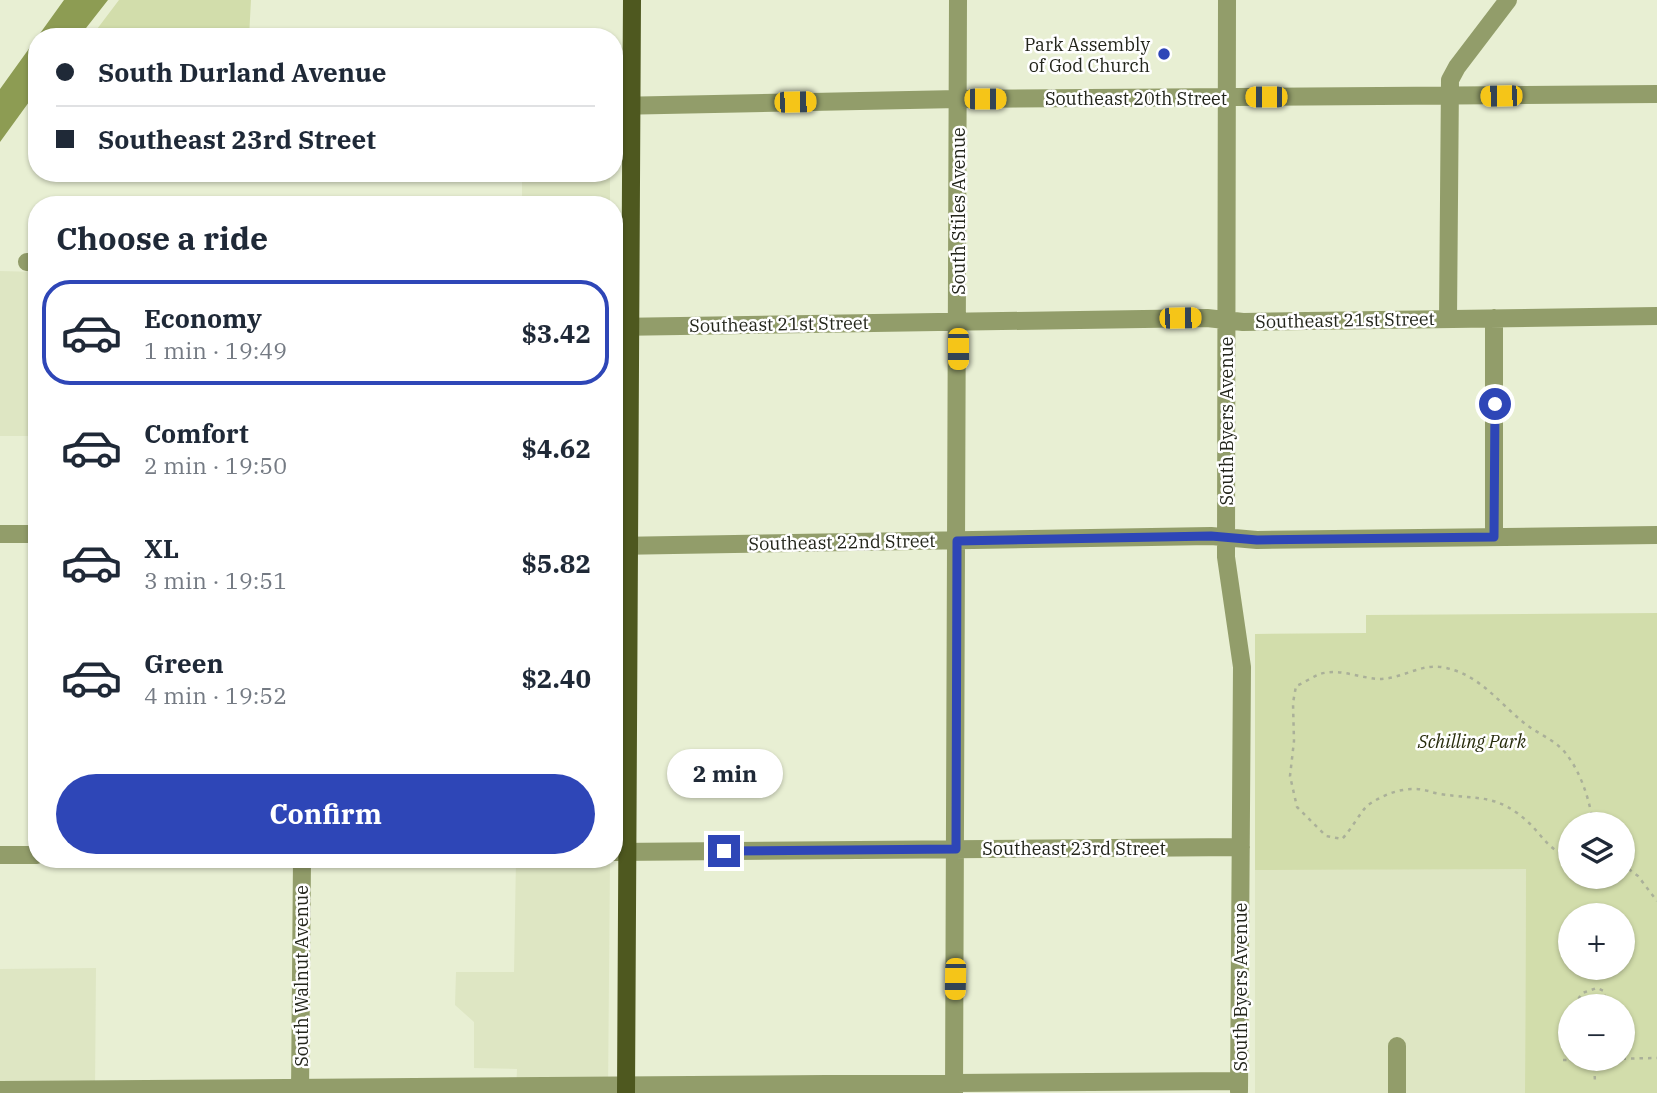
<!DOCTYPE html>
<meta charset="utf-8">
<style>
:root{--surface:#fff;--page:#f6f6f7;--text:#1f2937;--muted:#747a83;--line:#e0e1e3;--accent:#2e46b7}
body{margin:0;font-family:"IBM Plex Serif",serif;background:var(--page);color:var(--text);height:100vh;display:flex;flex-direction:column;font-size:26px;white-space:nowrap}
*{box-sizing:border-box;margin:0}
p{font-size:23px;color:var(--muted)}
.icon{flex:none;width:38px;height:38px;fill:none;stroke:currentColor;stroke-width:2;stroke-linecap:round;stroke-linejoin:round}
.map{position:relative;flex:1;overflow:hidden}
.sheet{position:absolute;left:28px;top:196px;width:595px;height:672px;display:flex;flex-direction:column;background:var(--surface);border-radius:28px;box-shadow:0 2px 5px #0004}
.sheet>*{flex:none}
.guide{position:absolute;left:28px;top:28px;width:595px;height:154px;border-radius:28px;box-shadow:0 2px 5px #0004;display:grid;align-content:center;height:154px;padding:0 28px;background:var(--surface)}
.tools{position:absolute;left:1558px;top:812px;display:grid;gap:14px}
.tools a{display:grid;place-items:center;width:77px;height:77px;border-radius:50%;background:var(--surface);box-shadow:0 2px 5px #0004;font-size:35px}
.end{position:absolute;width:32px;height:32px;margin:-16px;border:9px solid #2e46b7;background:#fff;box-shadow:0 0 0 4px #fff}
.from{border-radius:50%}
.bubble{position:absolute;height:49px;border-radius:24px;background:var(--surface);box-shadow:0 2px 5px #0004;font-size:23px;font-weight:800;line-height:49px;text-align:center}
.car{position:absolute;width:21px;height:42px;margin:-21px -10px;border-radius:9px;box-shadow:0 0 5px 2px #0007;background:linear-gradient(#f5c518 24%,#345 0 40%,#f5c518 0 76%,#345 0 86%,#f5c518 0)}
.guide b{display:flex;align-items:center;gap:24px;height:66px;font-size:26px}
.guide b+b{border-top:2px solid var(--line)}
.guide i{width:18px;height:18px;background:var(--text)}
ul{padding:0;list-style:none}
li{display:flex;align-items:center;gap:21px;height:105px;margin:0 14px 10px;padding:0 14px;border:4px solid transparent;border-radius:28px}
li div{flex:1}
li b{display:block;font-size:26px}
li em{font-style:normal;font-weight:800}
li.on{border-color:var(--accent)}
li>.icon{width:63px;height:63px;stroke-width:1.5}
h2{padding:0 28px;font-size:32px;line-height:84px}
.action{display:flex;gap:14px;margin-top:auto;padding:14px 28px}
.action a{flex:1;height:80px;border-radius:42px;background:var(--accent);color:#fff;font-size:28px;font-weight:800;line-height:80px;text-align:center}
.map>svg:first-child{display:block}
.built{fill:#dee6c3}
.green{fill:#d2ddab;fill-rule:evenodd}
.water{fill:#8d9c53}
.lines{fill:none;stroke-linecap:round;stroke-linejoin:round}
.path{stroke:#aab099;stroke-width:2.5;stroke-dasharray:3.5 5;stroke-linecap:butt}
.minor{stroke:#929d6a;stroke-width:18}
.major{stroke:#4e581f;stroke-width:18}
.route{stroke:#2e46b7;stroke-width:9}
.poi-dot{fill:#2e46b7;stroke:#fff;stroke-width:2.5}
.labels{text-anchor:middle;dominant-baseline:central;stroke-width:5;stroke-linejoin:round;paint-order:stroke}
.poi-label{font-size:18px;fill:#23251b;stroke:#fff;text-anchor:end}
.street-label{font-size:18px;fill:#23251b;stroke:#fff}
.park-label{font-size:18px;font-style:italic;fill:#282d0d;stroke:#fff}
</style>
<div class="map">
<svg width="1657" height="1093" viewBox="0 0 1657 1093">
<rect width="100%" height="100%" fill="#e8efd3"/>
<!-- built -->
<path class="built" d="M 522,173 L 610,173 L 610,205 L 522,205 Z
M 0,271 L 37,272 L 37,436 L 0,436 Z
M 516,859 L 610,859 L 608,1093 L 516,1093 L 517,1069 L 474,1068 L 474,1022 L 455,1005 L 456,972 L 514,972 Z
M 1526,868 L 1525,1093 L 1255,1093 L 1255,870 Z
M 96,968 L 95,1093 L 0,1093 L 0,969 Z"/>
<!-- green -->
<path class="green" d="M 119,0 L 251,0 L 249,37 L 91,37 Z
M 1657,613 L 1657,1093 L 1525,1093 L 1526,869 L 1255,870 L 1255,634 L 1366,633 L 1366,615 ZM 1622,824 L 1622,877 L 1570,877 L 1570,824 ZM 1570,915 L 1622,915 L 1622,968 L 1570,968 ZM 1570,1006 L 1622,1006 L 1622,1059 L 1570,1059 Z"/>
<!-- water -->
<path class="water" d="M 64,0 L 108,0 L 79,37 L 37,37 L 37,91 L 0,142 L 0,89 Z"/>
<g class="lines">
<!-- path -->
<path class="path" d="M 1570,855 C 1551,854 1542,835 1529,823 C 1497,793 1479,800 1440,794 C 1434,793 1429,791 1424,790 C 1405,786 1384,794 1368,805 C 1361,811 1351,830 1342,839 L 1326,836 L 1297,807 L 1290,776 L 1294,741 L 1293,703 L 1296,686 C 1304,683 1312,677 1320,674 C 1339,668 1360,678 1379,679 C 1401,679 1420,664 1441,667 C 1480,673 1499,704 1528,726 C 1541,735 1558,742 1567,755 C 1581,773 1590,801 1593,824
M 1622,864 L 1638,876 L 1657,901
M 1574,1006 L 1582,993 L 1597,988 L 1604,991 L 1606,1006
M 1594,1059 L 1595,1083
M 1563,1060 L 1657,1058"/>
<!-- minor -->
<path class="minor" d="M 1227,0 L 1226,557 L 1242,667 L 1239,1091
M 614,106 L 958,99 L 1657,94
M 27,262 L 37,263
M 1448,319 L 1450,80 L 1457,67 L 1508,0
M 614,327 L 1207,318 L 1243,322 L 1657,316
M 0,534 L 37,534
M 1494,536 L 1494,318
M 614,546 L 1211,536 L 1257,540 L 1657,535
M 614,852 L 1241,847
M 0,855 L 37,855
M 0,1090 L 1239,1081
M 300,1093 L 302,859
M 954,1093 L 958,0
M 1397,1093 L 1397,1046"/>
<!-- major -->
<path class="major" d="M 626,1093 L 632,0"/>
</g>
<g class="lines">
<!-- route -->
<path class="route" d="M 724,851 L 956,849 L 957,541 L 1211,536 L 1257,540 L 1494,537 L 1495,404"/>
</g>
<!-- markers -->
<circle class="poi-dot" cx="1164" cy="54" r="7"/>
<g class="labels">
<!-- poi labels -->
<g class="poi-label">
<text x="1150" y="44">Park Assembly<tspan x="1150" dy="21">of God Church</tspan></text>
</g>
<!-- street labels -->
<g class="street-label">
<text x="1136" y="98">Southeast 20th Street</text>
<text transform="translate(958 211) rotate(-90)">South Stiles Avenue</text>
<text transform="translate(1345 320) rotate(-1)">Southeast 21st Street</text>
<text transform="translate(779 324) rotate(-1)">Southeast 21st Street</text>
<text transform="translate(1226 421) rotate(-90)">South Byers Avenue</text>
<text transform="translate(842 542) rotate(-1)">Southeast 22nd Street</text>
<text x="1074" y="848">Southeast 23rd Street</text>
<text transform="translate(301 976) rotate(-90)">South Walnut Avenue</text>
<text transform="translate(1240 987) rotate(-90)">South Byers Avenue</text>
</g>
<!-- park labels -->
<g class="park-label">
<text x="1472" y="741">Schilling Park</text>
</g>
</g>
</svg>
<div class="tools">
<a><svg class="icon" aria-label="layers" viewBox="0 0 24 24"><path d="M12 4l9 5-9 5-9-5zM3 14l9 5 9-5"/></svg></a>
<a>+</a>
<a>−</a>
</div>
<i class="end from" style="left:1495px;top:404px"></i>
<i class="end" style="left:724px;top:851px"></i>
<div class="bubble" style="left:667px;top:749px;width:116px">2 min</div>
<i class="car" style="left:1501px;top:96px;rotate:269deg"></i>
<i class="car" style="left:1266px;top:97px;rotate:270deg"></i>
<i class="car" style="left:985px;top:99px;rotate:90deg"></i>
<i class="car" style="left:795px;top:102px;rotate:89deg"></i>
<i class="car" style="left:1180px;top:318px;rotate:89deg"></i>
<i class="car" style="left:958px;top:349px;rotate:180deg"></i>
<i class="car" style="left:955px;top:979px;rotate:181deg"></i>
<div class="guide">
<b><i class="from"></i>South Durland Avenue</b>
<b><i></i>Southeast 23rd Street</b>
</div>
<section class="sheet">
<h2>Choose a ride</h2>
<ul>
<li class="on"><svg class="icon" aria-label="car" viewBox="0 0 24 24"><path d="M5 17H2v-5l4-1 3-4h7l3 4 3 1v5h-3M9 17h6M6 11h13"/><circle cx="7" cy="17" r="2"/><circle cx="17" cy="17" r="2"/></svg><div><b>Economy</b><p>1 min · 19:49</p></div><em>$3.42</em></li>
<li><svg class="icon" aria-label="car" viewBox="0 0 24 24"><path d="M5 17H2v-5l4-1 3-4h7l3 4 3 1v5h-3M9 17h6M6 11h13"/><circle cx="7" cy="17" r="2"/><circle cx="17" cy="17" r="2"/></svg><div><b>Comfort</b><p>2 min · 19:50</p></div><em>$4.62</em></li>
<li><svg class="icon" aria-label="car" viewBox="0 0 24 24"><path d="M5 17H2v-5l4-1 3-4h7l3 4 3 1v5h-3M9 17h6M6 11h13"/><circle cx="7" cy="17" r="2"/><circle cx="17" cy="17" r="2"/></svg><div><b>XL</b><p>3 min · 19:51</p></div><em>$5.82</em></li>
<li><svg class="icon" aria-label="car" viewBox="0 0 24 24"><path d="M5 17H2v-5l4-1 3-4h7l3 4 3 1v5h-3M9 17h6M6 11h13"/><circle cx="7" cy="17" r="2"/><circle cx="17" cy="17" r="2"/></svg><div><b>Green</b><p>4 min · 19:52</p></div><em>$2.40</em></li>
</ul>
<div class="action"><a>Confirm</a></div>
</section>
</div>
